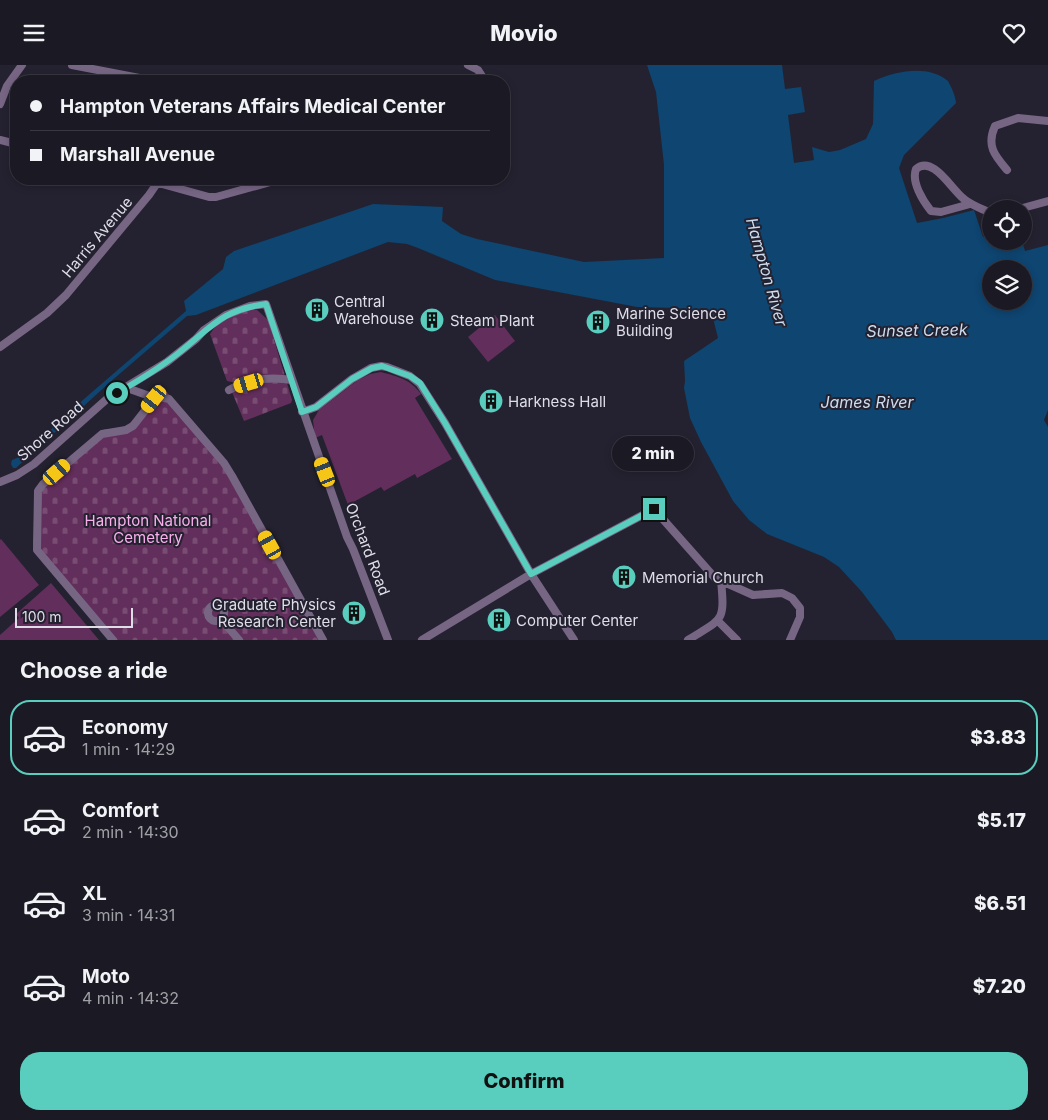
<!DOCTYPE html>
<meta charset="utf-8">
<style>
:root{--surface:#1b1a24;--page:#24232c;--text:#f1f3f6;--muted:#a0a1a6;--line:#393841;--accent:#59cebf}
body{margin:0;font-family:Inter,sans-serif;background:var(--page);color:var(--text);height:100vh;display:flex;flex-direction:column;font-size:19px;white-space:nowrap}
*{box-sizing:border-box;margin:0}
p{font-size:16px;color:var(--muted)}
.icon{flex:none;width:28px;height:28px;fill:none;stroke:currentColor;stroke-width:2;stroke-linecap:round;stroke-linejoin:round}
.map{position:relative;height:575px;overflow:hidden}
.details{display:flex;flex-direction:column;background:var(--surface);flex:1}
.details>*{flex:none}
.guide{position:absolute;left:10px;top:10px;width:500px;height:110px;border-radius:20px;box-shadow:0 2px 8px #0003,0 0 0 1px var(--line);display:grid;align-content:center;height:110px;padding:0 20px;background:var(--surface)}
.fabs{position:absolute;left:982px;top:135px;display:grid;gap:10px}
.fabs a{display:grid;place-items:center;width:50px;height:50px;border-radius:50%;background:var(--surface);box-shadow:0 2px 8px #0003,0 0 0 1px var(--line);font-size:25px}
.scale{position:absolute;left:15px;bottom:12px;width:118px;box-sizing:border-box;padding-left:5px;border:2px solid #dfdee8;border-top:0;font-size:14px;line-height:18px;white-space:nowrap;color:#dfdee8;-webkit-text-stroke:4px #242230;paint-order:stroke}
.end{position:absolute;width:22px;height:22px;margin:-11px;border:6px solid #59cebf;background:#111;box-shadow:0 0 0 2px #111}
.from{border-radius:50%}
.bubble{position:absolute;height:35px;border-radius:18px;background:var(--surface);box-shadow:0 2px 8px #0003,0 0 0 1px var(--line);font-size:16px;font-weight:800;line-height:35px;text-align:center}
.car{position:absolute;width:15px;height:30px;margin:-15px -8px;border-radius:6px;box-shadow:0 0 4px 1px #0007;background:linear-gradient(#f5c518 24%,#345 0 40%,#f5c518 0 76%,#345 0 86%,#f5c518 0)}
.guide b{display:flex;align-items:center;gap:18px;height:48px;font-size:19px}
.guide b+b{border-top:1px solid var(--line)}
.guide i{width:12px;height:12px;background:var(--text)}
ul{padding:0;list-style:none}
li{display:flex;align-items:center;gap:15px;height:75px;margin:0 10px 8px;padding:0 10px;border:2px solid transparent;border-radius:20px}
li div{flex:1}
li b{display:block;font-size:19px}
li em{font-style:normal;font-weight:800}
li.active{border-color:var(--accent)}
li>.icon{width:45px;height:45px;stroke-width:1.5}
h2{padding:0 20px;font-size:22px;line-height:60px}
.primary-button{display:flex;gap:10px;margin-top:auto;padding:10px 20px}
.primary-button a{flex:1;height:58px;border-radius:20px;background:var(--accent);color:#111;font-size:20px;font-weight:800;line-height:58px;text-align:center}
header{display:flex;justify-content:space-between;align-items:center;height:65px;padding:0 20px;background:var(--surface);font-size:22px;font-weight:800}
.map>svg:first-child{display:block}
.green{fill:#622e5b}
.cemetery{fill:url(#cemetery-stones)}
.water{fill:#0e4571;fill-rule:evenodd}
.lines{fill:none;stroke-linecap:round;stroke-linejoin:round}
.minor{stroke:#776584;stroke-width:8}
.route{stroke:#59cebf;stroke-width:6}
.labels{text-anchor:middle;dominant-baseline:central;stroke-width:4;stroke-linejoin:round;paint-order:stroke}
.street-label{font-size:15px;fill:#dfdee8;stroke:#242230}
.poi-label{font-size:15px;fill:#dfdee8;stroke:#242230;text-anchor:start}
.park-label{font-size:15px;fill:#fbb0ee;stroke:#242230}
.water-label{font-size:16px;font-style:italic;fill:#cde;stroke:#242230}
</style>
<header><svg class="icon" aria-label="menu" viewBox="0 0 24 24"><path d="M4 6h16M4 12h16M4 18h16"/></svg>Movio<svg class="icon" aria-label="heart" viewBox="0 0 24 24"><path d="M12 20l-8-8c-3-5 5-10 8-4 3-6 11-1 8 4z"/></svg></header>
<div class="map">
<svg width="1048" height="575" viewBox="0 0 1048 575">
<defs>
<pattern id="cemetery-stones" width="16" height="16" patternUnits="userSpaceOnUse" patternTransform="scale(1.25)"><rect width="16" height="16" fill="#622e5b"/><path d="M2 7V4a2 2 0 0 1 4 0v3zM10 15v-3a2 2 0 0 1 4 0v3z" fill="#784c73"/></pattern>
</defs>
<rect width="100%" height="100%" fill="#242230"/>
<!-- green -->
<path class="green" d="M 495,250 L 515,276 L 488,297 L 468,272 Z
M 381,307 C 399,312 410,314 421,329 L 415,333 L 452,394 L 417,413 L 415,409 L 384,426 L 381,422 L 348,440 L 322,370 L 315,373 L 313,355 L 319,345 L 358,315 L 370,309 Z
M 1,474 L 39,520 L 0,552 L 0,475 Z
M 51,518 L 99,575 L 0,575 L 0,570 L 19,553 L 16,549 Z"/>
<!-- cemetery -->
<path class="cemetery" d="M 249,245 L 257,245 L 268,255 L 285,311 L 262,310 L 236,318 L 227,316 L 210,269 C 218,255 234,250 249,245 Z
M 281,315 L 287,318 L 292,335 L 291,338 L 244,356 L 232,327 L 262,316 Z
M 160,319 L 218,386 L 325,575 L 110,575 L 33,486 L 35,423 L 103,365 C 110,363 117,365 123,362 C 137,357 151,332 160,319 Z"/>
<!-- water -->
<path class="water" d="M 647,0 L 782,0 L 785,24 L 801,22 L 805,47 L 788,50 L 794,98 L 814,95 L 812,82 L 829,87 L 840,85 L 866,74 L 873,59 L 874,16 C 898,5 929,0 948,16 C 952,24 955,29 956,38 L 904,90 L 899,103 L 917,158 L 943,153 L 974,145 L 983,172 L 991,170 L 991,176 L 1022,176 L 1025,186 L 1048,180 L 1048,345 L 1044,355 L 1048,362 L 1048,575 L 896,575 L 892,567 L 862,527 L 839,502 L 824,492 L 767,469 L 749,455 L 733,436 L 701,377 L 690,353 L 684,323 L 685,316 L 684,296 L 718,273 L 712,249 L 677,243 L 637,242 L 495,215 L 418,183 L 407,179 L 388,177 L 196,250 L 187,251 L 109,318 L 16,403 L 13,403 L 11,399 L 12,395 L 22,391 L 84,334 L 186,246 L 184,236 L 223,204 L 226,192 L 234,186 L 373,139 L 443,142 L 442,156 L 461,169 L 477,174 L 584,197 L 664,193 L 664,100 L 656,27 ZM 991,204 L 1024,204 L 1024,236 L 991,236 Z"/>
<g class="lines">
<!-- minor -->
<path class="minor" d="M 72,0 L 155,16
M 468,0 L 478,5 L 485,16
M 0,39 L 7,21 L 22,0
M 0,75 L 16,79
M 1007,105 C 995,91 986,81 995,61 L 1018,53 L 1048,56
M 144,114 L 209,132 L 216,132 L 281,114
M 970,139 L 941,147 L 931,146 C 923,136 911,117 916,104 C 933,90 951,124 964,134 C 971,140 982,144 991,148
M 1019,144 L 1048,136
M 0,282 L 47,248 L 66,230 L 149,130 L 160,114
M 127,323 L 155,333
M 229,325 C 249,314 269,311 292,315
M 302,347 L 316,342 L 352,314 L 371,303 L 381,301 L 387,302 L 410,311 L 420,319 L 445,358 L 531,509 L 574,575
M 0,417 L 17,410 L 34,399 L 108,333 L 167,297 L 196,274 L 204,265 L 226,250 L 250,241 L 266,239 L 347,472 L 353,484 L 388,575
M208 548a8 8 0 1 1 16 0a8 8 0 1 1-16 0Z
M 221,554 L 239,575
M 718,556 L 737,575
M 113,575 L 37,485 L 38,426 L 43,419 L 102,369 L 126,365 L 133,361 L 154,334 L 160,332 L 169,334 L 224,398 L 232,411 L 323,575
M 422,575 L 531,509 L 654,444 L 715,513 L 753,530 L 782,528 L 792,533 L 800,543 L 800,552 L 790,575
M 688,575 C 723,553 725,558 721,515"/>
</g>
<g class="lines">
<!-- route -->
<path class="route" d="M 117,328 C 138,316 158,304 176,290 C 210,264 220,245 266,239 L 302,347 L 316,342 L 352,314 L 372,303 L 382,301 L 410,311 L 420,318 L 445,358 L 531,509 L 654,444"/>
</g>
<!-- icons -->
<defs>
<symbol id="building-disc" viewBox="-11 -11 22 22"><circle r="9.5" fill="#59cebf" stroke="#242230"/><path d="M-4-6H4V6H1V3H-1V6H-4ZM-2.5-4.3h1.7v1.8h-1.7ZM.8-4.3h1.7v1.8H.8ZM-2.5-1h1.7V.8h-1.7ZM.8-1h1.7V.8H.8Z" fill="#111"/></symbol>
</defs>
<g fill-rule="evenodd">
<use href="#building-disc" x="303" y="231" width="28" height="28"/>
<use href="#building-disc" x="418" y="241" width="28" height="28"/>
<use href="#building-disc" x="584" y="243" width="28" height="28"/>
<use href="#building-disc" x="477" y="322" width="28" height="28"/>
<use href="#building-disc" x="610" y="498" width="28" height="28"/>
<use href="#building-disc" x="340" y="534" width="28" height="28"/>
<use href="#building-disc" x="485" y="541" width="28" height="28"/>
</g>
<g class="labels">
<!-- street labels -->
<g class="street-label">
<text transform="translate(97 172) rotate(-50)">Harris Avenue</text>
<text transform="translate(50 366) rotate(-41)">Shore Road</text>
<text transform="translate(368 484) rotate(69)">Orchard Road</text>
</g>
<!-- poi labels -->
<g class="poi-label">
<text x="334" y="236">Central<tspan x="334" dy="17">Warehouse</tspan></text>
<text x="616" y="248">Marine Science<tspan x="616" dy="17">Building</tspan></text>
<text x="450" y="255">Steam Plant</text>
<text x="508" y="336">Harkness Hall</text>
<text x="642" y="512">Memorial Church</text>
<text x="336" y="539" text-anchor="end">Graduate Physics<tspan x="336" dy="17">Research Center</tspan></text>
<text x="516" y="555">Computer Center</text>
</g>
<!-- park labels -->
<g class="park-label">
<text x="148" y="455">Hampton National<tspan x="148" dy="17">Cemetery</tspan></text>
</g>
<!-- water labels -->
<g class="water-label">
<text transform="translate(767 207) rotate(74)">Hampton River</text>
<text transform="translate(917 265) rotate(-1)">Sunset Creek</text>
<text x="867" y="337">James River</text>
</g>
</g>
</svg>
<div class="fabs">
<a><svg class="icon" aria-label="locate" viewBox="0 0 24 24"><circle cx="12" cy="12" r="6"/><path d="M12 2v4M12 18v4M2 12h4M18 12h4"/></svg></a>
<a><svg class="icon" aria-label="layers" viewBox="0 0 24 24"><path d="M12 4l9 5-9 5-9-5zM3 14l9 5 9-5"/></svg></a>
</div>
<div class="scale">100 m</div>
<i class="end from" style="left:117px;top:328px"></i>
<i class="end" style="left:654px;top:444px"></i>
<div class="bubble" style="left:612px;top:371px;width:82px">2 min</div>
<i class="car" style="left:249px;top:318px;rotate:253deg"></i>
<i class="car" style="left:154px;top:334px;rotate:219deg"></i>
<i class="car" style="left:57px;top:407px;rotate:49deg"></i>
<i class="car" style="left:325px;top:407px;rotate:339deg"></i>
<i class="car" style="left:270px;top:480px;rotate:331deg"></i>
<div class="guide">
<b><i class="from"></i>Hampton Veterans Affairs Medical Center</b>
<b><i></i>Marshall Avenue</b>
</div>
</div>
<section class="details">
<h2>Choose a ride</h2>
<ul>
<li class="active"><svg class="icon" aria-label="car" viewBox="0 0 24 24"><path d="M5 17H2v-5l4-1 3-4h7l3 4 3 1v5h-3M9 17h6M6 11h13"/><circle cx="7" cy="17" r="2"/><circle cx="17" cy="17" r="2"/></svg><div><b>Economy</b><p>1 min · 14:29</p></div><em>$3.83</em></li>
<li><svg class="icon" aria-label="car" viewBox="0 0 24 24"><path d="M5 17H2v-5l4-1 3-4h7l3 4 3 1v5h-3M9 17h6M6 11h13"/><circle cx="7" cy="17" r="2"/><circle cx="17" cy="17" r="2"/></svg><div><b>Comfort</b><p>2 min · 14:30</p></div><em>$5.17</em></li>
<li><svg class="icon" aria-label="car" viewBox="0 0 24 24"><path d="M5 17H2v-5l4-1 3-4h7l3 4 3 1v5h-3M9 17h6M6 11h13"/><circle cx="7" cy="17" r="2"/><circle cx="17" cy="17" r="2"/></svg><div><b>XL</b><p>3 min · 14:31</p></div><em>$6.51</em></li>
<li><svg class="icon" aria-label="car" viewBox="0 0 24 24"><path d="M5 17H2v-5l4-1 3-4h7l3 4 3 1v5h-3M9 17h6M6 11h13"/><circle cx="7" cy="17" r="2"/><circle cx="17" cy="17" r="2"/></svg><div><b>Moto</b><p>4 min · 14:32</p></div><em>$7.20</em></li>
</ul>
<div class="primary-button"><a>Confirm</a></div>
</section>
